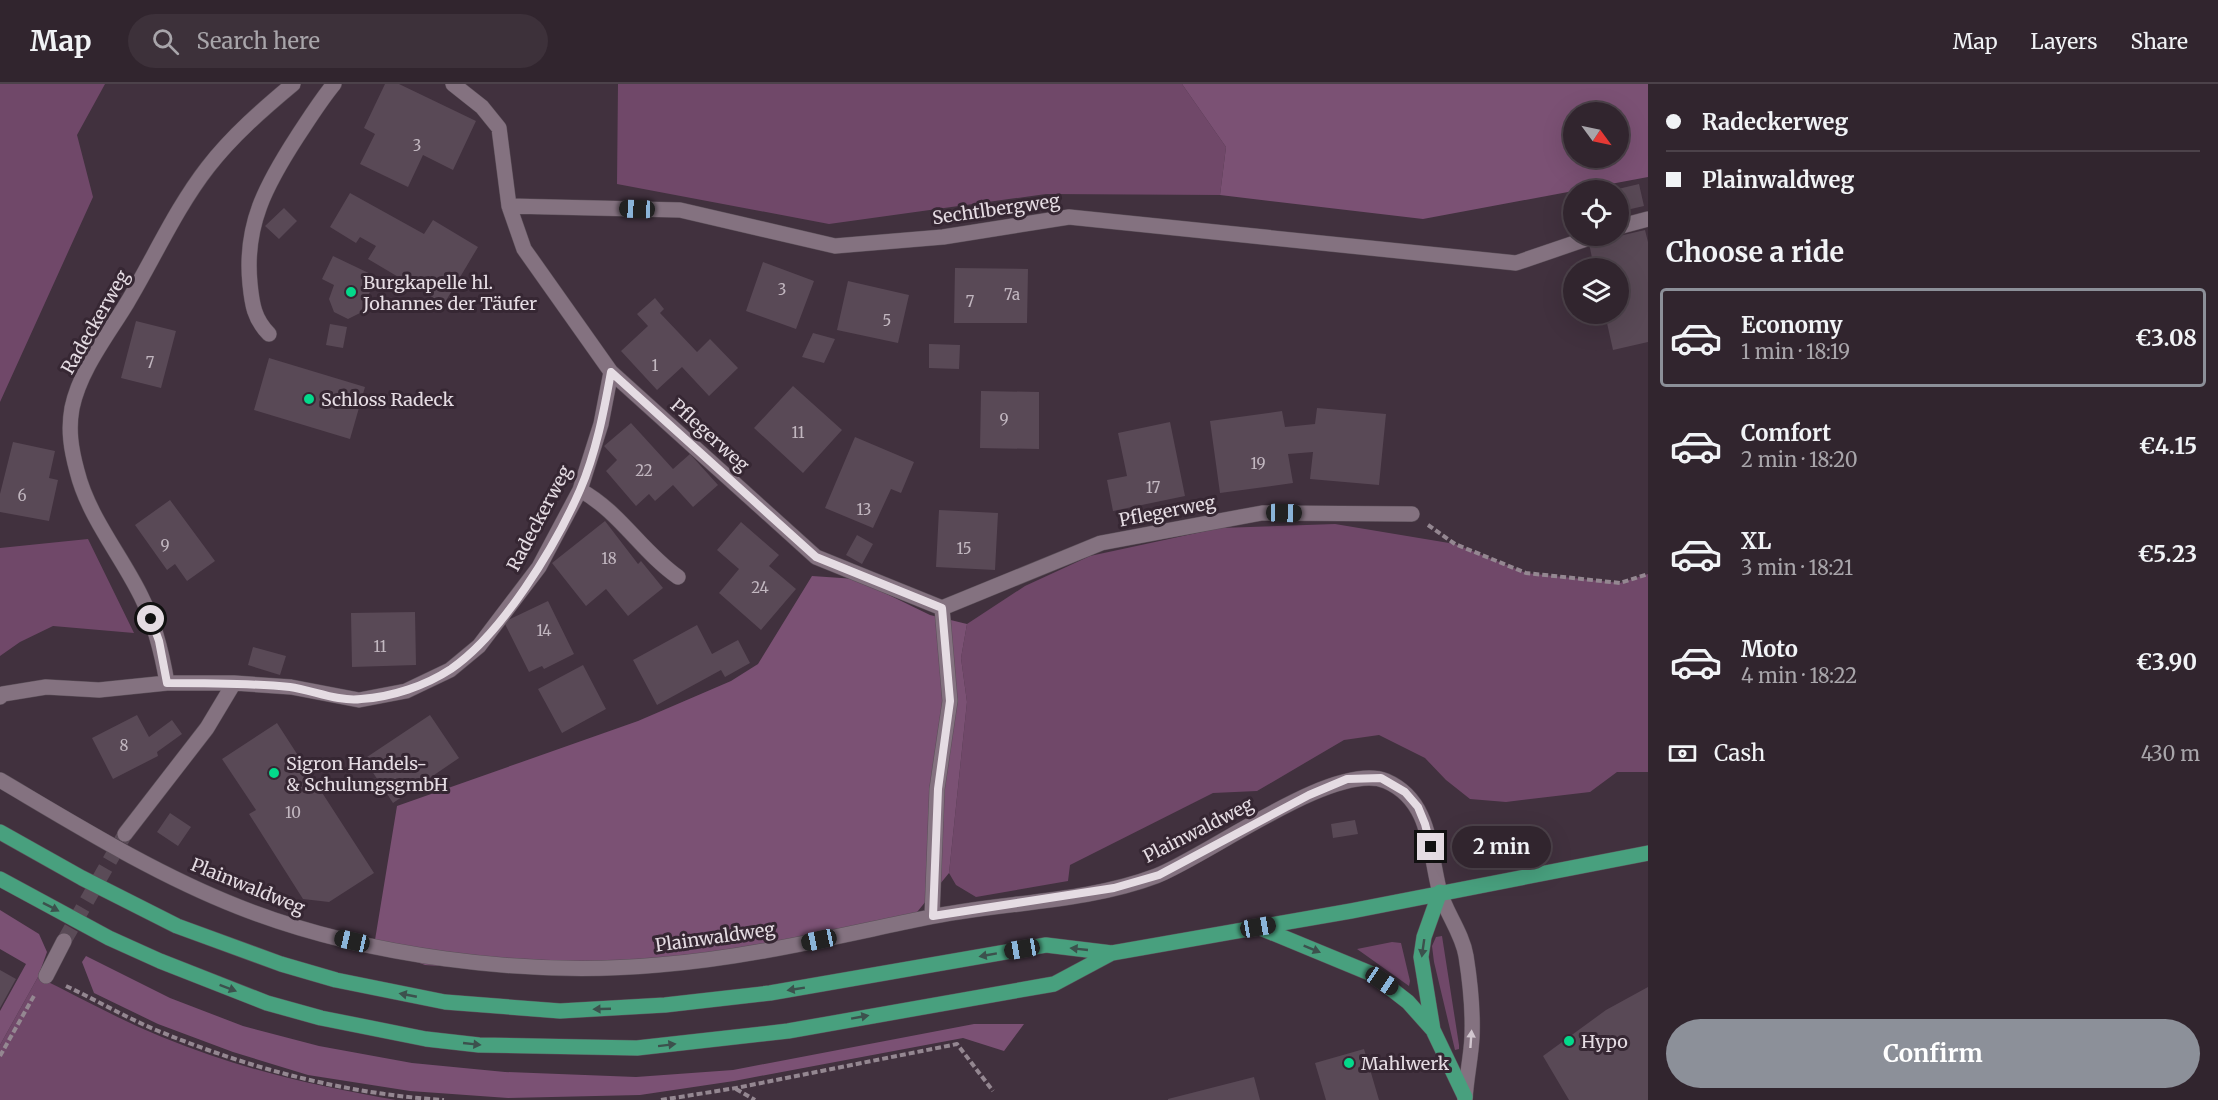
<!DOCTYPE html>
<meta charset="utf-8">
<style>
:root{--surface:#31252e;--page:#3d313a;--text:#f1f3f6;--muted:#a8a5aa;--line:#4c424a;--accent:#8c9099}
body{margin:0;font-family:Merriweather,serif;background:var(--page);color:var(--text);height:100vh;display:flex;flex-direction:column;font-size:22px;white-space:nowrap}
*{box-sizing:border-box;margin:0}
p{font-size:20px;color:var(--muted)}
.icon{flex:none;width:33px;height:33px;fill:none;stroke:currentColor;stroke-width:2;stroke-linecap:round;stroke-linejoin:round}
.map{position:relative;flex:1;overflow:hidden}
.panel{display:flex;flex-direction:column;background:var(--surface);width:570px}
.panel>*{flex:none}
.banner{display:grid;align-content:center;height:132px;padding:0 18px;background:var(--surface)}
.needle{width:39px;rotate:123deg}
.buttons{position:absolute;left:1563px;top:18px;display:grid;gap:12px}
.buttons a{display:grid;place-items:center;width:66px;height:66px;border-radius:50%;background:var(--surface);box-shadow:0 6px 24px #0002,0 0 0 2px var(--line);font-size:30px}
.end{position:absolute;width:27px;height:27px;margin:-14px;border:8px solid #e5dce3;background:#111;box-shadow:0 0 0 3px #111}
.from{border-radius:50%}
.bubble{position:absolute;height:42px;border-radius:21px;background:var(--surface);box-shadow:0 6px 24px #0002,0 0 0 2px var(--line);font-size:20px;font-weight:700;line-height:42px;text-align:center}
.car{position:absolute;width:18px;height:36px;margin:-18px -9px;border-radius:8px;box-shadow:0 0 4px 2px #0007;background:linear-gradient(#222 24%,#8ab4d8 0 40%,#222 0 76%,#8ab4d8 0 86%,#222 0)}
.banner b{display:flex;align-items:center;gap:21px;height:57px;font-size:22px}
.banner b+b{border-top:2px solid var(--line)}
.banner i{width:15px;height:15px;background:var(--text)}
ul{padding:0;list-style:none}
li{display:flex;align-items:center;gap:18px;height:99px;margin:0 12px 9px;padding:0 6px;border:3px solid transparent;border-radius:6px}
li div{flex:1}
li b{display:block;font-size:22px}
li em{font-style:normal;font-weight:700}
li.on{border-color:var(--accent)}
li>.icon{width:54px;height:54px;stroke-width:1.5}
h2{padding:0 18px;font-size:27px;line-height:72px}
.pay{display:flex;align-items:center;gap:15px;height:66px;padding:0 18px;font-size:22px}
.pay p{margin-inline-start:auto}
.action{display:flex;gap:12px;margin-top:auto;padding:12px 18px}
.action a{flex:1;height:69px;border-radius:36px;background:var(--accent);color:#fff;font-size:24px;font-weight:700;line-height:69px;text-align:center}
header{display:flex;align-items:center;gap:36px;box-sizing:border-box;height:84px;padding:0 30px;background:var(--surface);border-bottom:2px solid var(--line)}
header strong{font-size:28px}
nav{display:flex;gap:33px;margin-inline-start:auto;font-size:21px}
.search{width:420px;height:54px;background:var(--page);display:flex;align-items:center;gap:15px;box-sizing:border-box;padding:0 21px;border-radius:33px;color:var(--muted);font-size:22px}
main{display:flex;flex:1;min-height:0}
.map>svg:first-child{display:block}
.green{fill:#704869}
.forest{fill:#7b5174;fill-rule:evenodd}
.building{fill:#594956}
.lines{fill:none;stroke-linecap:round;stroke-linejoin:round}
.minor-tunnel{stroke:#5a4b57;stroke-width:15;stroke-dasharray:15 8;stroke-linecap:butt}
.minor-casing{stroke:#5c5059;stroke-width:16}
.major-casing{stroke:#5c5059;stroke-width:16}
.path{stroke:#948791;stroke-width:4;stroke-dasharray:6 3;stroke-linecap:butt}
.minor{stroke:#847280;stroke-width:15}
.major{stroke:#48a07e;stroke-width:15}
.oneway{fill:#3c514d}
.oneway2{fill:#d2c7cf}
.route{stroke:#e5dce3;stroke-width:8}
.poi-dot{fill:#03d98b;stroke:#362733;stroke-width:2}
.labels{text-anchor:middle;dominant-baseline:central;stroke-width:6;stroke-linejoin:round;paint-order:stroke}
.number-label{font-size:15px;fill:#c2b7c0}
.street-label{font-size:18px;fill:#e5dce3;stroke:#362733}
.poi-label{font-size:18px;fill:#e5dce3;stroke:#362733;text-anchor:start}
</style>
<header>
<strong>Map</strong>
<div class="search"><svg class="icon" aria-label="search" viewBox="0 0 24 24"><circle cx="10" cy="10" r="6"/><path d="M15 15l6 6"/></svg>Search here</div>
<nav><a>Map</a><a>Layers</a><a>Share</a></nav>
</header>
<main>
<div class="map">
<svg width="1648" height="1016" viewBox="0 0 1648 1016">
<rect width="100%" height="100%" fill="#41313e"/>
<!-- green -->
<path class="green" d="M 0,0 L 105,0 L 77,51 L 93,113 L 0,318 Z
M 618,0 L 1182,0 L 1226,63 L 1220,111 L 1046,110 L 829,140 L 617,100 Z
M 1335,440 L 1455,460 L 1526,489 L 1620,499 L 1648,490 L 1648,688 L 1617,688 L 1590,708 L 1506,718 L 1470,715 L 1446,696 L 1425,674 L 1379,651 L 1344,656 L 1257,707 L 1213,709 L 1070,781 L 1068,797 L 976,813 L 956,801 L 949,789 L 967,618 L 961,574 L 967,540 L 1025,502 L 1090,472 L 1220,444 Z
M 88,455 L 134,549 L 53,542 L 20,558 L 0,572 L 0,464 Z
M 1442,852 L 1459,961 L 1459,965 L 1455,966 L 1434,878 L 1432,862 L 1436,853 Z
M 1392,858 L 1401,859 L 1410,897 L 1409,902 L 1357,865 Z
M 38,893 C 79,913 120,936 162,953 C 240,985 314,1002 396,1016 L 0,1016 L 0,961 Z"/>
<!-- forest -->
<path class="forest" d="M 1182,0 L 1648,0 L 1648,93 L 1423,135 L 1220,111 L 1226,63 ZM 1618,28 L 1618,74 L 1574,74 L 1574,28 Z
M 812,492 L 856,495 L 930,531 L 967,540 L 961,574 L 967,618 L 949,789 L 913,833 L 785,859 L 663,877 L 503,886 L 425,881 L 374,862 L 397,722 L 638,637 L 731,597 L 758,580 Z
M 0,826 L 39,850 L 47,868 L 38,893 L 0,961 L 0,927 L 26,880 L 0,865 Z
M 86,872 L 170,914 L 243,942 L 319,962 L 412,979 L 505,988 L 636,993 L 733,986 L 974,940 L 1024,940 L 1004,967 L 963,954 L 734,997 L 640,1011 L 508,1014 L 410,1007 L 308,991 L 233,968 L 158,940 L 94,909 L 82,878 Z"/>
<!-- building -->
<path class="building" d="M 385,0 L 399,0 L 476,37 L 453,86 L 423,71 L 408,103 L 360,80 L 375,50 L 364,44 Z
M 1639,100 L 1644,122 L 1622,127 L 1618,105 Z
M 350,109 L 424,150 L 433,136 L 478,163 L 444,220 L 368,175 L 376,162 L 360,153 L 356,159 L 330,143 Z
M 284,124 L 297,137 L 279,155 L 265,142 Z
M 1645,146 L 1648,158 L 1648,258 L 1613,266 L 1605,230 L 1618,230 L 1618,184 L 1594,184 L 1589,159 Z
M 333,172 L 377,193 L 360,229 L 348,235 L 334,228 L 329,215 L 334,201 L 322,195 Z
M 763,178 L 814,197 L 796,245 L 746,227 Z
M 955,184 L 1028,185 L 1027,239 L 954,239 Z
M 848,197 L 909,211 L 898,259 L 837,246 Z
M 655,214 L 664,225 L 660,229 L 697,268 L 710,255 L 738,284 L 709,312 L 682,283 L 657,306 L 621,267 L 648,242 L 637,230 Z
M 136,237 L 176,247 L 161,304 L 121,294 Z
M 330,240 L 347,243 L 343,264 L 326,261 Z
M 813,249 L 835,255 L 824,279 L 802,273 Z
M 929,260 L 960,261 L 959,285 L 929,284 Z
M 269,274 L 365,303 L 350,355 L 254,326 Z
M 793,302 L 842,346 L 803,389 L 754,344 Z
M 981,307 L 1039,308 L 1039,365 L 980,364 Z
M 1317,324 L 1386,330 L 1379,401 L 1310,395 L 1313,368 L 1288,370 L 1293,399 L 1220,409 L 1210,337 L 1282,327 L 1285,343 L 1315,340 Z
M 1170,338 L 1185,412 L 1113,427 L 1107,396 L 1127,392 L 1118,349 Z
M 631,339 L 673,385 L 690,370 L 718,401 L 693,423 L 673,401 L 655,417 L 649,410 L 636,422 L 606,387 L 617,376 L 604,362 Z
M 855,353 L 914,378 L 901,409 L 891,405 L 873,444 L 825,424 Z
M 13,358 L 55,367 L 49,394 L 58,396 L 49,437 L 0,428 L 0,410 Z
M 170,416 L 215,477 L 187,497 L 175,480 L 167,486 L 135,441 Z
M 939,426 L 998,429 L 995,486 L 936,483 Z
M 605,437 L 638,480 L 641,477 L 663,504 L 628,532 L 606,505 L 586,522 L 552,479 Z
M 741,438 L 779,471 L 769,482 L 796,505 L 761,546 L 719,509 L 739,485 L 717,466 Z
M 857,451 L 873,460 L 862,480 L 846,471 Z
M 548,517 L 574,570 L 544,585 L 542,582 L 529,588 L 504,538 Z
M 415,528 L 416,581 L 352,583 L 351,529 Z
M 697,541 L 712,570 L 738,556 L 750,579 L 725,593 L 721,586 L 657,621 L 633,576 Z
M 253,563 L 286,572 L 280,591 L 248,581 Z
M 583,581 L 606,625 L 562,649 L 538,605 Z
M 137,631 L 149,653 L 172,636 L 182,650 L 157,668 L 158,672 L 113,695 L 92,654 Z
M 430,631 L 459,674 L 393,719 L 364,675 Z
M 277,639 L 374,789 L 329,818 L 303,815 L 249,730 L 256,726 L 222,675 Z
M 170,729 L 191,743 L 178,762 L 157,748 Z
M 1355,736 L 1358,750 L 1333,754 L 1331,740 Z
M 0,886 L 16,895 L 0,924 Z
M 1648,903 L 1648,1016 L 1569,1016 L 1543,972 L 1606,926 Z
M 1364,965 L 1379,1016 L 1326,1016 L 1315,979 Z
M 1254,993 L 1260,1016 L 1168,1016 L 1168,1015 Z"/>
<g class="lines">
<!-- minor-tunnel -->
<path class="minor-tunnel" d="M 64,857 L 125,750"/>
<defs>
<path id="minor" d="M 509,122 L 680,126 L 835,162 L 943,153 L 1069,133 L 1516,179 L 1595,152
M 1618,143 L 1648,135
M 269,250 C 254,235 252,220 250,200 C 244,141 266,101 297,53 C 309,35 320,17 334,0
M 611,288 L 816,473 L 942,524 L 950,617 L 937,705 L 932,832
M 580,406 C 619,427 642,468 678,493
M 942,524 L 1101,459 L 1262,429 L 1412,430
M 167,599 C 162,569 155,540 141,512 C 121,471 88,432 77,387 C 71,365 68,346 72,324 C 80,286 107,252 127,219 C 154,174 176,124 208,83 C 232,52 263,25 293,0
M 0,613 L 3,610 L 46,603 L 99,606 L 167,599 L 234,599 L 291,603 L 359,616 L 406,607 L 450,586 L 479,562 L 539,483 L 580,406 L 601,340 L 611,288 L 524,165 L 509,122 L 499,44 L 482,23 L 453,0
M 0,696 C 78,742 155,790 239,823 C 363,872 526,893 658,881 C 748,874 837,852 925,834 C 1000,818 1085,819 1156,792 C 1208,772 1335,676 1386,697 C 1430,716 1429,764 1439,805 C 1445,828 1462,848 1466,872 C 1470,897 1473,928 1472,953 C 1471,974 1466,995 1465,1016
M 125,750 L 207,644 L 234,599
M 46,892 L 64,857"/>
<path id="major" d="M 0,748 L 82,794 L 177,842 L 281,880 L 336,896 L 445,918 L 560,927 L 665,921 L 770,909 L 1046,861 L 1112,869 L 1351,827 L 1648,769
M 0,795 L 109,854 L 160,877 L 267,919 L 321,934 L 426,955 L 479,961 L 637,964 L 788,947 L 1054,900 L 1112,869
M 1440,808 L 1424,853 L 1421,873 L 1433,946 L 1465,1013
M 1258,843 L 1372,890 L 1408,918 L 1433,946"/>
</defs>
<!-- minor casing -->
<use href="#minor" class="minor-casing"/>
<!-- major casing -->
<use href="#major" class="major-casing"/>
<!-- path -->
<path class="path" d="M 1428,441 L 1455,460 L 1526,489 L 1620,499 L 1648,490
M 66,902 C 96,916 125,933 156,946 C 248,984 345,1010 444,1016
M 0,972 L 35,910
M 736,1005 L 755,1016
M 661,1016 L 736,1004 L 957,960 L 993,1007"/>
<!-- minor -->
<use href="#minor" class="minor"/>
<!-- major -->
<use href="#major" class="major"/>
</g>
<!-- one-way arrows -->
<defs><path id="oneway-solid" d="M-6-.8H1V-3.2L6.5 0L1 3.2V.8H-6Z" transform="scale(1.5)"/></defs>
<g class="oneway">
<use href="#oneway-solid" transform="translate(51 823) rotate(27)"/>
<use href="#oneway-solid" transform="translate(1423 864) rotate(98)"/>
<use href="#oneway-solid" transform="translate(1079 865) rotate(-174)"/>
<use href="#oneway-solid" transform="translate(1312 865) rotate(22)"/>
<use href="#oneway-solid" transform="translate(988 871) rotate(170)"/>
<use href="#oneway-solid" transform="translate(228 904) rotate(21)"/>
<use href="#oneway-solid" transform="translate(796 905) rotate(171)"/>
<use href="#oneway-solid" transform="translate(408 911) rotate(-169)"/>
<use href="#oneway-solid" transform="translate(602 925) rotate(178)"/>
<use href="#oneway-solid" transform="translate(860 933) rotate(-10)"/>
<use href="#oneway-solid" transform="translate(472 960) rotate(6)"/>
<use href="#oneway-solid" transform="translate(667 961) rotate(-7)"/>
</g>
<use class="oneway2" href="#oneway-solid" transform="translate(1471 955) rotate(-86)"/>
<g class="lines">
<!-- route -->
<path class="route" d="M 151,535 L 159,557 L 167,599 C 208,599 249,599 290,603 C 312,606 339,618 361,615 C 392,613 425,602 451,585 C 502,550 555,463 580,406 C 596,369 604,327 611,288 L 816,473 L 942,524 L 950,617 L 938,705 L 933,832 L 1114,804 L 1159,791 L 1309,711 L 1347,695 L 1381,694 L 1405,708 L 1418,723 L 1425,740 L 1431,763"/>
</g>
<!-- markers -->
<g class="poi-dot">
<circle cx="351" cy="208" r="6"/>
<circle cx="309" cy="315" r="6"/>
<circle cx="274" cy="689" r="6"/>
<circle cx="1569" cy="957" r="6"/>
<circle cx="1349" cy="979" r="6"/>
</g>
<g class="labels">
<!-- number labels -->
<g class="number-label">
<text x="417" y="61">3</text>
<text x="782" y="205">3</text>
<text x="1012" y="210">7a</text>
<text x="970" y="217">7</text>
<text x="887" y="236">5</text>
<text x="150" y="278">7</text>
<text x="655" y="281">1</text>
<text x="1004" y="335">9</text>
<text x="798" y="348">11</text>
<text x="1258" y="379">19</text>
<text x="644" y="386">22</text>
<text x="1153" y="403">17</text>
<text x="22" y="411">6</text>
<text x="864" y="425">13</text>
<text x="165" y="461">9</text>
<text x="964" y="464">15</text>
<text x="609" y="474">18</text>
<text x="760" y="503">24</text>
<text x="544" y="546">14</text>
<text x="380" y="562">11</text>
<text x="124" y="661">8</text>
<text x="293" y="728">10</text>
</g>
<!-- street labels -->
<g class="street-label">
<text transform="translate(996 125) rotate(-8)">Sechtlbergweg</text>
<text transform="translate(95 238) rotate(-60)">Radeckerweg</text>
<text transform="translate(710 351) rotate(42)">Pflegerweg</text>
<text transform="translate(1167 427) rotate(-11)">Pflegerweg</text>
<text transform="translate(539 434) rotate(-62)">Radeckerweg</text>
<text transform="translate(1198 746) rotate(-27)">Plainwaldweg</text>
<text transform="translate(248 802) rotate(22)">Plainwaldweg</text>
<text transform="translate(715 853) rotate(-8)">Plainwaldweg</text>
</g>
<!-- poi labels -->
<g class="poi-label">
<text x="363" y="198">Burgkapelle hl.<tspan x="363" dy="21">Johannes der Täufer</tspan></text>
<text x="321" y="315">Schloss Radeck</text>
<text x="286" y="679">Sigron Handels-<tspan x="286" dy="21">&amp; SchulungsgmbH</tspan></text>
<text x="1581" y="957">Hypo</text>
<text x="1361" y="979">Mahlwerk</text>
</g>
</g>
</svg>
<div class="buttons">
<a><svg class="needle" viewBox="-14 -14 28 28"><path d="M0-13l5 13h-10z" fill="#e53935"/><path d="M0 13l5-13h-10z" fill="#a8a5aa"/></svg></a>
<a><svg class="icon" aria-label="locate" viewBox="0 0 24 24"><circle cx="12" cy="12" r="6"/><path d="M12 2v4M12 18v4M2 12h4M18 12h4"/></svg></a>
<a><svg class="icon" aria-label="layers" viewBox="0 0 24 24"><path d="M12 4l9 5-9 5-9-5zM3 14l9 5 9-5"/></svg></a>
</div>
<i class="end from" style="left:151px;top:535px"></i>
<i class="end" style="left:1431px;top:763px"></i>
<div class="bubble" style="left:1452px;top:742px;width:99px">2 min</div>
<i class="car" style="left:637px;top:125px;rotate:272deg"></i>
<i class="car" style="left:1284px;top:429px;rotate:91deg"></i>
<i class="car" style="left:1258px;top:843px;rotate:80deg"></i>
<i class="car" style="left:819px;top:856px;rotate:258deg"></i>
<i class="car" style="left:352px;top:857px;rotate:283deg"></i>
<i class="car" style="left:1022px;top:865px;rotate:260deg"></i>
<i class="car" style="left:1382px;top:897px;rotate:124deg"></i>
</div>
<section class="panel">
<div class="banner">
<b><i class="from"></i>Radeckerweg</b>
<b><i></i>Plainwaldweg</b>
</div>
<h2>Choose a ride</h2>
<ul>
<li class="on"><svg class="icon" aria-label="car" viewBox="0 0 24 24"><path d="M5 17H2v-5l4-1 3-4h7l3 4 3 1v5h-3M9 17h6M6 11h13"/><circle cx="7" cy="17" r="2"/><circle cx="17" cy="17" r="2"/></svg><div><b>Economy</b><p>1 min · 18:19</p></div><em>€3.08</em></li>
<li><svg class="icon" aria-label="car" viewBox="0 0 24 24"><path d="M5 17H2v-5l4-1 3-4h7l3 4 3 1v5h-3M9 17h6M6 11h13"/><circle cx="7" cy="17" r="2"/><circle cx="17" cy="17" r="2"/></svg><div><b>Comfort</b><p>2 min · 18:20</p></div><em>€4.15</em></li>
<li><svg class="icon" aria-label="car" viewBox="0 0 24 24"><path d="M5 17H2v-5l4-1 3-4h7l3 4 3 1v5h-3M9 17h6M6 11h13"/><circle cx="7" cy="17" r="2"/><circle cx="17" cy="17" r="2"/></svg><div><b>XL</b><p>3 min · 18:21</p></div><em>€5.23</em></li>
<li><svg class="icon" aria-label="car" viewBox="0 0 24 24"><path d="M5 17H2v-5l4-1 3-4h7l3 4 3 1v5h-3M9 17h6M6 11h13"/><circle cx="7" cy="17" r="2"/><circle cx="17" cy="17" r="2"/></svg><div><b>Moto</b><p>4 min · 18:22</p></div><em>€3.90</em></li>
</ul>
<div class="pay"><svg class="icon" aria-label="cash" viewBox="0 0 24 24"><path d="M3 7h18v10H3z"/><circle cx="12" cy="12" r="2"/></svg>Cash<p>430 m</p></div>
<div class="action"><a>Confirm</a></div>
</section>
</main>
